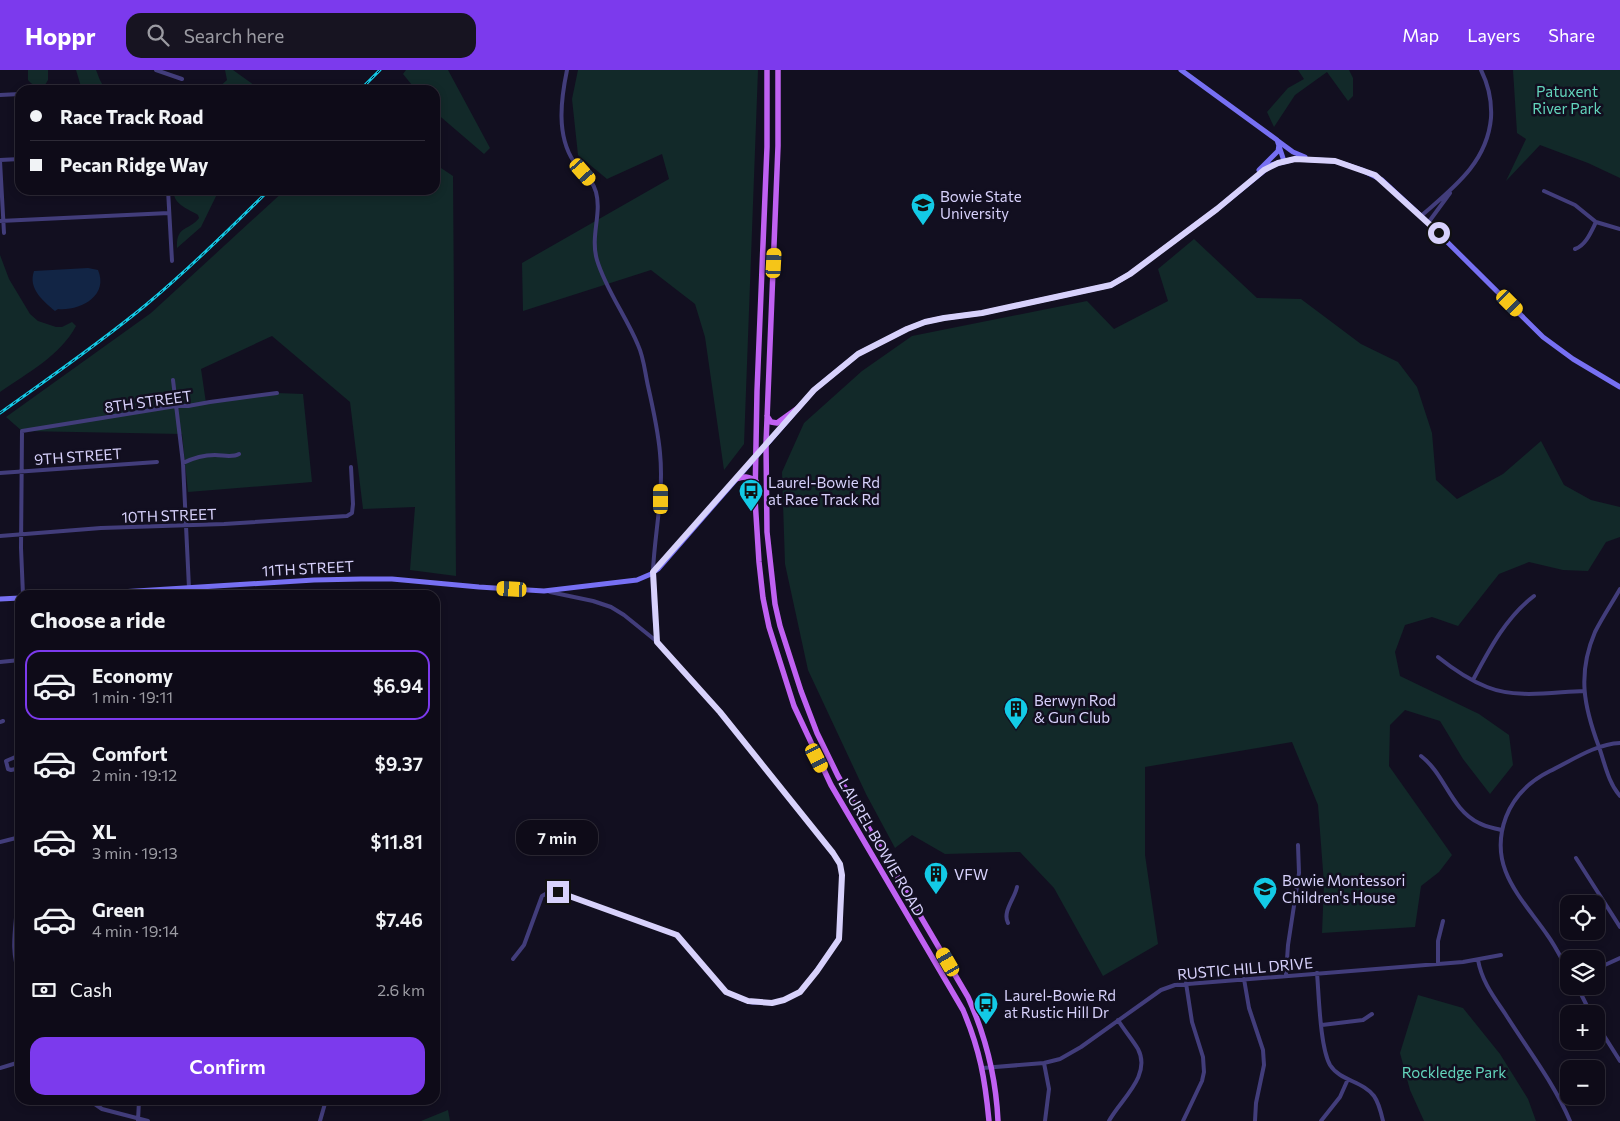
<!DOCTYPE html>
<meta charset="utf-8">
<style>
:root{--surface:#0e0b18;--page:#171421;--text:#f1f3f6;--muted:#9b9ba2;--line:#2e2b37;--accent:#7c3aed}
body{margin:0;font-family:Commissioner,sans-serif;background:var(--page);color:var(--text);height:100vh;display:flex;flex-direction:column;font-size:19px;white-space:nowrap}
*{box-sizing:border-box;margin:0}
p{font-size:16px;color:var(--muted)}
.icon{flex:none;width:28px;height:28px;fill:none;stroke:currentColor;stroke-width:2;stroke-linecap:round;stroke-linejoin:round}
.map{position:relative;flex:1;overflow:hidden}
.panel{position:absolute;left:15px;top:520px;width:425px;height:515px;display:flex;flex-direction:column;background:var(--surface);border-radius:15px;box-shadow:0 2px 8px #0003,0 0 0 1px var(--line)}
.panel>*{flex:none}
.guide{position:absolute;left:15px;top:15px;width:425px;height:110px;border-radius:15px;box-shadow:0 2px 8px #0003,0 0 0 1px var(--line);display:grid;align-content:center;height:110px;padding:0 15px;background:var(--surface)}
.buttons{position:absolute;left:1560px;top:825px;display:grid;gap:10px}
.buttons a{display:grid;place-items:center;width:45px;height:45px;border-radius:10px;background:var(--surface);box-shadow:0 2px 8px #0003,0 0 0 1px var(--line);font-size:25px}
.end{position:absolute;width:22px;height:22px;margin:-11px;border:6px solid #d7d1fb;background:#111;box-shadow:0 0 0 2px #111}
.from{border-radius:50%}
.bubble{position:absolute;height:35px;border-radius:15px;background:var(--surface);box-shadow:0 2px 8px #0003,0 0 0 1px var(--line);font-size:16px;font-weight:600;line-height:35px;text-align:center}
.car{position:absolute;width:15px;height:30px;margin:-15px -8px;border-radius:6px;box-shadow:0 0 4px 1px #0007;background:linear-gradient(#f5c518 24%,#345 0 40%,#f5c518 0 76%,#345 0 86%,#f5c518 0)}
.guide b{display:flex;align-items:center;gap:18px;height:48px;font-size:19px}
.guide b+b{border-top:1px solid var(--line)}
.guide i{width:12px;height:12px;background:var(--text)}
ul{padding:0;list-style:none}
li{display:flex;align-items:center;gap:15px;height:70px;margin:0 10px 8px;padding:0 5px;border:2px solid transparent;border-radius:15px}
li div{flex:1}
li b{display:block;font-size:19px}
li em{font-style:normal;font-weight:600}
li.selected{border-color:var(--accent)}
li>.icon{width:45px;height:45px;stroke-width:1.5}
h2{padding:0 15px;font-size:22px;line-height:60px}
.pay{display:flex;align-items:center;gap:12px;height:55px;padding:0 15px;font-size:19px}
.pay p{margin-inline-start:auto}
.action{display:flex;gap:10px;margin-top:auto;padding:10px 15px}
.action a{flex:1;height:58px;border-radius:15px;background:var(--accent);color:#fff;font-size:20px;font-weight:600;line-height:58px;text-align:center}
header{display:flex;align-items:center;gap:30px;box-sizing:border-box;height:70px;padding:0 25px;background:var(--accent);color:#fff}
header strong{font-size:24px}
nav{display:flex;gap:28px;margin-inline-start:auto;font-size:18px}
.search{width:350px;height:45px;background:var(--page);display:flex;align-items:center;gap:12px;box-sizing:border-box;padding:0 18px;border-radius:15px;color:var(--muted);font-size:19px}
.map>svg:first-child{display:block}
.green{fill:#122929}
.water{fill:#122545}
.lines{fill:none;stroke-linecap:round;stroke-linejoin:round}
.street{stroke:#423d7b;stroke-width:4}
.secondary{stroke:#7770f3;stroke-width:5}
.primary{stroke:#c061f2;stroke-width:5.5}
.rail-casing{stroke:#13cae6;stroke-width:3}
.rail{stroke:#120f20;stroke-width:1;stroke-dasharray:4;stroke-linecap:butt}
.route{stroke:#d7d1fb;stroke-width:6}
.labels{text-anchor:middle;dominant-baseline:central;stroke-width:5;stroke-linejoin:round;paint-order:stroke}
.park-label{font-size:15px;fill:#63d5bc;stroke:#120f20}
.poi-label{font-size:15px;fill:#d7d1fb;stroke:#120f20;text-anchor:start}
.street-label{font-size:15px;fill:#d7d1fb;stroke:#120f20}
</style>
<header>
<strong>Hoppr</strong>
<div class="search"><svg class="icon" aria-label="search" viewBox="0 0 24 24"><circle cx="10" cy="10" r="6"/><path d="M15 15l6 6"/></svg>Search here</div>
<nav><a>Map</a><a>Layers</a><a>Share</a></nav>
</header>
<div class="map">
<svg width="1620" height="1051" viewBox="0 0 1620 1051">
<rect width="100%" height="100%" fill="#120f20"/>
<!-- green -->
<path class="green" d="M 28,0 L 48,0 L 48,10 L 45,15 C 38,18 33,16 28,10 Z
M 76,0 L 96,0 C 99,7 102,19 110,20 L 82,20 Z
M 225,0 L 233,0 L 261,20 L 216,20 L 227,10 Z
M 406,0 L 448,0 L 490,78 L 484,84 L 435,42 L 435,20 L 416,20 L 403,4 Z
M 578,0 L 758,0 L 744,374 L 724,400 L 705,267 L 695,234 L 651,200 L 523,241 L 522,193 L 669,109 L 662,84 L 607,109 L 578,85 L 572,29 Z
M 1298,0 L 1349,0 L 1353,8 L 1353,26 L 1348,31 L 1327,2 L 1295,25 L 1274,57 L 1267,42 L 1288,18 L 1304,9 Z
M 1513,0 L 1620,0 L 1620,108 L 1588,93 L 1540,75 L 1506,111 L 1526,69 L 1517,63 Z
M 435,94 L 453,106 L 456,506 L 410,500 L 415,437 L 363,439 L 350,332 L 272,266 L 201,299 L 206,333 L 277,323 L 303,324 L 312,412 L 188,422 L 182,364 L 22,361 L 6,347 L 151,243 L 285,120 L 435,120 Z
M 174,120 L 219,120 L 201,157 L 177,178 C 176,155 189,161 199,148 L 198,145 C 188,139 172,134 174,120 Z
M 1194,169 L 1257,228 L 1301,229 L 1361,274 L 1398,292 L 1417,317 L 1432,363 L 1436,410 L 1457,429 L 1503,404 L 1541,371 L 1564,415 L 1591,430 L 1620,437 L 1620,467 L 1606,472 L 1588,501 L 1563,500 L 1529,492 L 1499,504 L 1458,556 L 1432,547 L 1405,555 L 1395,582 L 1400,606 L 1479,644 L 1509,665 L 1513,695 L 1490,724 L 1463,689 L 1440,651 L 1405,640 L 1390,655 L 1389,696 L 1452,785 L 1439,802 L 1421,816 L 1415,857 L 1322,863 L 1324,814 L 1318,735 L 1292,672 L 1145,697 L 1145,785 L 1158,874 L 1103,906 L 1054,818 L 1020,782 L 945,784 L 912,765 L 895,778 L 866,724 L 808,600 L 785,494 L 782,402 L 804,353 L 862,301 L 912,266 L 1087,231 L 1114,259 L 1168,231 L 1158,199 Z
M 0,185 L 9,209 L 30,244 L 38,251 L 56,257 L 62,257 L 72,252 L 76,256 C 60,286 27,303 0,322 Z
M 1418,925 L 1463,938 L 1500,984 L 1528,1029 L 1536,1051 L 1424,1051 L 1410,1020 L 1400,983 Z
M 448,1040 L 450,1051 L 421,1051 Z"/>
<!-- water -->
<path class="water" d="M 88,198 L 98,200 C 109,226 80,241 58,239 L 55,241 C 42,230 28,218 34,201 Z"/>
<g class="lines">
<!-- street -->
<path class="street" d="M 156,0 L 182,9
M 567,0 C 561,29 556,65 574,92 C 582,102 593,110 596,122 C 602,144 590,166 597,190 C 606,220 626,246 638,275 C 644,288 645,303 648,316 C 653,338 658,360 660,383 C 664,422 655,461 653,500 C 652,523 654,548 657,572
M 0,25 L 20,24
M 0,90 L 20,89
M 0,91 L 4,163
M 168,120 L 172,191
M 1544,121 L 1575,135 L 1596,152 L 1620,159
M 1421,146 C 1453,118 1487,93 1491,48 C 1492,31 1489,16 1481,0
M 0,151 L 169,143
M 1428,153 L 1450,123
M 1575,179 C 1586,175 1591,162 1596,152
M 173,310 L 183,393 L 189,518
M 183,393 C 193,388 204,385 215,385 C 223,385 232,388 239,384
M 0,403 L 157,392
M 0,466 L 101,458 L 224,454 L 347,446 L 352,443 L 353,434 L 351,397
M 1620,519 C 1612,533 1602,548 1595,562 C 1577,604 1584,637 1599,677 C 1605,694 1608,712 1620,726
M 23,525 L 21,478 L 22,361 L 176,336 L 188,336 L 210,332 L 277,323
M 1438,587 C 1453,599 1469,610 1487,617 C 1517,629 1553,622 1584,621
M 0,592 L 20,590
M 1473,610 C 1489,580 1506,547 1534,526
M 0,652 L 3,651
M 20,685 L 6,691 L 8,699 L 11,700 L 20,698
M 1421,686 C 1445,704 1451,740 1479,753 C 1486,757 1494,758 1501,760
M 0,772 L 20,767
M 1576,788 L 1620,857
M 16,848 C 14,868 12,886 20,905
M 1008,853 C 1002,842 1015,828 1017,817
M 513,889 L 524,875 L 542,826 L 549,822 L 558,822 L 677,865 L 726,922 L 741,929 L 753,933 L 779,932 L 800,922 L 837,873 L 840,865 L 842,805 L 840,794 L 833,783 L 720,642 L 655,570 L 624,545 L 611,537 L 593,531 L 550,522
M 1478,890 C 1482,912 1494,927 1506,945 C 1528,980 1554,1013 1570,1051
M 1438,893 L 1438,871 L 1443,851
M 1596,899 L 1620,888
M 1569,902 C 1562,890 1556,877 1548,866 C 1522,828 1487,798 1506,747 C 1514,726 1530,711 1550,701 C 1571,691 1595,674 1620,673
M 1317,903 C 1319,926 1320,977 1330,995 C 1340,1011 1363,1011 1374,1026 C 1379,1033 1381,1042 1383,1051
M 1286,905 L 1288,875 L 1299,803 L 1298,775
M 1244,909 L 1249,938 L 1263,980 L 1264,995 L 1256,1033 L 1255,1051
M 1577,916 L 1591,944
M 1596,953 L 1620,991
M 1322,955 L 1363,950 L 1372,944
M 1044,993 L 1049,1019 L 1045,1051
M 0,998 L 20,992
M 983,998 L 1044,993 L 1060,989 L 1081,977 L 1161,920 L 1175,915 L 1463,892 L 1501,885
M 89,1030 L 102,1039 L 148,1051
M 138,1051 L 139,1030
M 320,1051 L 326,1030
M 1109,1051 C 1120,1030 1152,1006 1138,979 C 1132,969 1124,960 1118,950
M 1183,1051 L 1202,1011 L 1204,1002 L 1203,987 L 1192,952 L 1186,913
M 1321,1051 L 1340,1027 L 1348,1009"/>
<!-- secondary -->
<path class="secondary" d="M 1181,0 L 1277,70 L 1284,91
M 1278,71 L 1293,82 L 1305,87
M 1259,100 L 1278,81 L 1279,74
M 72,525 L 314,510 L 361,509 L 392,509 L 479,517 L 544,521 L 637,510 L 651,504 L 658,499 L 814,320 L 858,284 L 907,259 L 925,252 L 944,248 L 982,243 L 1111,215 L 1130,204 L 1217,139 L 1271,95 L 1295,89 L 1335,91 L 1362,100 L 1382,110 L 1421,146 L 1543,267 L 1573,289 L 1620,317
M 0,529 L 20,528"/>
<!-- primary -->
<path class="primary" d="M 767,0 L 767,77 L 757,321 L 755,429 L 759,492 L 763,528 L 769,557 L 794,636 L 831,715 L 963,940 C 980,980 985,1009 989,1051
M 778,0 L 778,76 L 766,374 L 767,462 L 775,534 L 780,556 L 801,621 L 817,663 L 838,706 L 968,927 C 986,967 996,1007 998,1051
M 767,346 L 771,352 L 777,353 L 798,338
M 736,409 C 744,406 748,406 756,411"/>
<defs>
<path id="rail" d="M 360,20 L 380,0
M 0,343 C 49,308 100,273 147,234 C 190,198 229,160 269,120"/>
</defs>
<!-- rail casing -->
<use href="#rail" class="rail-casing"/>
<!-- rail -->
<use href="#rail" class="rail"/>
</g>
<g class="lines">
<!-- route -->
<path class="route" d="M 558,822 L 677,865 L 726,922 L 748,931 L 772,933 L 784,930 L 800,922 L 817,901 L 839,869 L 842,805 L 840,794 L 833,783 L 720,642 L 657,572 L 653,502 L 814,320 L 858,284 L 907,259 L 925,252 L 944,248 L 982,243 L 1111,215 L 1130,204 L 1217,139 L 1264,100 L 1278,93 L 1295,89 L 1335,91 L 1375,105 L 1439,163"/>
</g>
<!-- icons -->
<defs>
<symbol id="university-pin" viewBox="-11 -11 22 30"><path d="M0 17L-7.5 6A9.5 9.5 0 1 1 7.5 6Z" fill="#13cae6" stroke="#120f20"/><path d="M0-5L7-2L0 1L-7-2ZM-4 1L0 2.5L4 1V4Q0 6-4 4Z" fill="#111"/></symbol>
<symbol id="bus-pin" viewBox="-11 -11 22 30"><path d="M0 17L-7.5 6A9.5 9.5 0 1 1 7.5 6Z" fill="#13cae6" stroke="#120f20"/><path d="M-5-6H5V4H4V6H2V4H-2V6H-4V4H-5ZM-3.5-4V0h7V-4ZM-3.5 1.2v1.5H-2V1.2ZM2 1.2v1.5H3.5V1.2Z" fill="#111"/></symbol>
<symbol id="building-pin" viewBox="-11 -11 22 30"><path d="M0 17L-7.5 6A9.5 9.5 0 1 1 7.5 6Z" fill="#13cae6" stroke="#120f20"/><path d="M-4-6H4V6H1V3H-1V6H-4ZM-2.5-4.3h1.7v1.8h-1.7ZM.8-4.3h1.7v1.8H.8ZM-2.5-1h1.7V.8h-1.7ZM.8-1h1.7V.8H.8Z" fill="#111"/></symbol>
<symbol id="school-pin" viewBox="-11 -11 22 30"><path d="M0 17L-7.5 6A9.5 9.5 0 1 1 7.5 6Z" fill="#13cae6" stroke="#120f20"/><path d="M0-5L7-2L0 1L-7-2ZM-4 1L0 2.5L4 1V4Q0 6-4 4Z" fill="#111"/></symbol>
</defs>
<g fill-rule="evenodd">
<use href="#university-pin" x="909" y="121" width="28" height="38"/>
<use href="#bus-pin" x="737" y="407" width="28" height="38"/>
<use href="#building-pin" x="1002" y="625" width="28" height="38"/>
<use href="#building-pin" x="922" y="790" width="28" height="38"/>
<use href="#school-pin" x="1251" y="805" width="28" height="38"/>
<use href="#bus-pin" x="972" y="920" width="28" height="38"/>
</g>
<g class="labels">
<!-- park labels -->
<g class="park-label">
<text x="1567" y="21">Patuxent<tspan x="1567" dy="17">River Park</tspan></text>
<text x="1454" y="1002">Rockledge Park</text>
</g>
<!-- poi labels -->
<g class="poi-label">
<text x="940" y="126">Bowie State<tspan x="940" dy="17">University</tspan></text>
<text x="768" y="412">Laurel-Bowie Rd<tspan x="768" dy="17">at Race Track Rd</tspan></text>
<text x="1034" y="630">Berwyn Rod<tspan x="1034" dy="17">&amp; Gun Club</tspan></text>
<text x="954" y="804">VFW</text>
<text x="1282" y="810">Bowie Montessori<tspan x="1282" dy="17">Children's House</tspan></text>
<text x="1004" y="925">Laurel-Bowie Rd<tspan x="1004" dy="17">at Rustic Hill Dr</tspan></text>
</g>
<!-- street labels -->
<g class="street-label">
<text transform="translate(148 331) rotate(-8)">8TH STREET</text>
<text transform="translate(78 386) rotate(-4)">9TH STREET</text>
<text transform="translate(169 445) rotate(-2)">10TH STREET</text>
<text transform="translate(308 498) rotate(-3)">11TH STREET</text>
<text transform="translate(882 777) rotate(60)">LAUREL BOWIE ROAD</text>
<text transform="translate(1245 898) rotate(-5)">RUSTIC HILL DRIVE</text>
</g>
</g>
</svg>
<div class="buttons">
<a><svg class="icon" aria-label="locate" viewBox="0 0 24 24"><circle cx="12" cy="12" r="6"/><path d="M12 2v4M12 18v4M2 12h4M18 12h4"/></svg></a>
<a><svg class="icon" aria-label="layers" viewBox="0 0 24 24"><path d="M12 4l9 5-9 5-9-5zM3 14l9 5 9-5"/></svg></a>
<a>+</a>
<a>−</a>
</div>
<i class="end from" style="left:1439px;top:163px"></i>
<i class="end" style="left:558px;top:822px"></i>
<div class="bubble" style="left:516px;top:750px;width:82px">7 min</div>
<i class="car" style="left:583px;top:102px;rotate:139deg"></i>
<i class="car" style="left:774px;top:193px;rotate:3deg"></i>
<i class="car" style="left:1510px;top:233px;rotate:135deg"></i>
<i class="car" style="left:661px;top:429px;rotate:0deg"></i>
<i class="car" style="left:512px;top:519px;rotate:273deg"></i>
<i class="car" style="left:817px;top:688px;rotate:153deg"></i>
<i class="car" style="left:948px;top:892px;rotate:330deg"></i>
<div class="guide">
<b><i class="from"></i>Race Track Road</b>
<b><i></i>Pecan Ridge Way</b>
</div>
<section class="panel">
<h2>Choose a ride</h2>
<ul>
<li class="selected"><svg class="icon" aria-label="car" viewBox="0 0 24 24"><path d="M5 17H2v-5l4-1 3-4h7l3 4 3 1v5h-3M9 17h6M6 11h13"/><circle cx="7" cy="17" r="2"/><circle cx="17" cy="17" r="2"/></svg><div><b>Economy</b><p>1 min · 19:11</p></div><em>$6.94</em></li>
<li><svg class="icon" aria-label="car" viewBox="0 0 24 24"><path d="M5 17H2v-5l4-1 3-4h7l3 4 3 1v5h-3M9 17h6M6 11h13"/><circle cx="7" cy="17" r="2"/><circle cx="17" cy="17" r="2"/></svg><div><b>Comfort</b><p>2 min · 19:12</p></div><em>$9.37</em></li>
<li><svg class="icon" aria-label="car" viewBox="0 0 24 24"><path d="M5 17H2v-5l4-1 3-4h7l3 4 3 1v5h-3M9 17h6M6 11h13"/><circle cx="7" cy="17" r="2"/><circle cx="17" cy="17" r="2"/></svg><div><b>XL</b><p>3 min · 19:13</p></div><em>$11.81</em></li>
<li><svg class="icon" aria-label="car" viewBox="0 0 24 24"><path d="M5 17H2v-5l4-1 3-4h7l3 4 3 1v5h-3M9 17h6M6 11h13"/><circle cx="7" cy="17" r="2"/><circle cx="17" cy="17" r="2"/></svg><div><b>Green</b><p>4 min · 19:14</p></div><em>$7.46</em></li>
</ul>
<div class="pay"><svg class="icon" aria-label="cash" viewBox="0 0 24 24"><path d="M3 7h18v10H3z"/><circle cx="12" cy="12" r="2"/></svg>Cash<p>2.6 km</p></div>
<div class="action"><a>Confirm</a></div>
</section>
</div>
